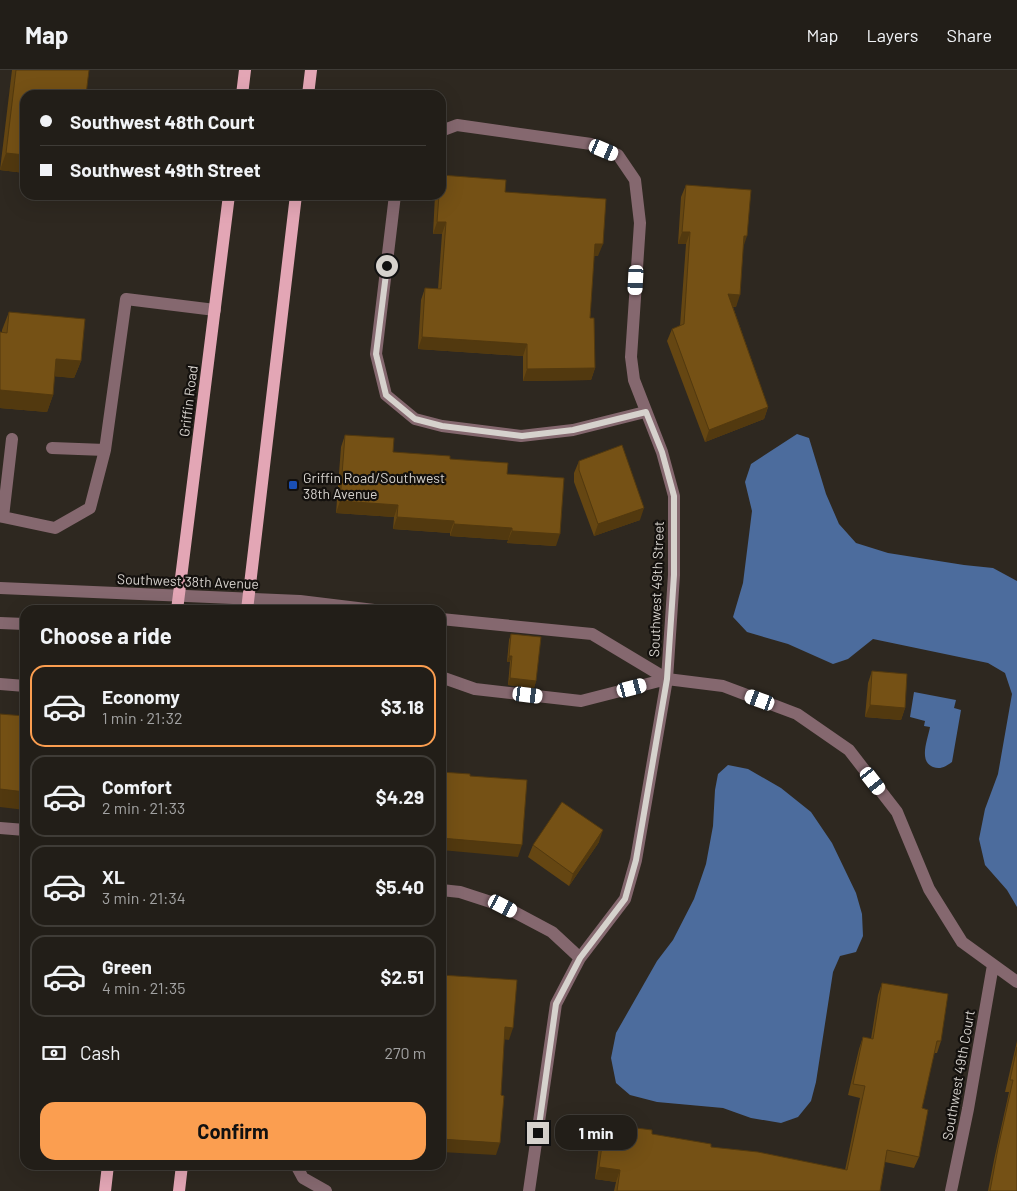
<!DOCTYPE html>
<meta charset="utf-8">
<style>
:root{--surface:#221e18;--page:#2e2b25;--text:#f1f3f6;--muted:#a2a2a2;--line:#3f3c37;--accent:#fb9e50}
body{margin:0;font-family:Barlow,sans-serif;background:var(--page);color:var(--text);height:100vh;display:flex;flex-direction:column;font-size:19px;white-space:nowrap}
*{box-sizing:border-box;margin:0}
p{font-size:16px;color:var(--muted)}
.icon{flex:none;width:28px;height:28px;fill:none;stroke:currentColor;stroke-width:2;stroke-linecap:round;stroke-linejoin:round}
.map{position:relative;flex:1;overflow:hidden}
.side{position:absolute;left:20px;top:535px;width:426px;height:565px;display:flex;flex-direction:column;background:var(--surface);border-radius:15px;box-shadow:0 5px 20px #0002,0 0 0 1px var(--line)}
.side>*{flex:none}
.banner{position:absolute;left:20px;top:20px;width:426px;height:110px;border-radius:15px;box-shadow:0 5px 20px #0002,0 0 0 1px var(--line);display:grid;align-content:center;height:110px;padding:0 20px;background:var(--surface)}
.end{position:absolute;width:22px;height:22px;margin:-11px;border:6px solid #d6d2cd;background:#111;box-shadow:0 0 0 2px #111}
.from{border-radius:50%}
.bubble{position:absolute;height:35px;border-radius:15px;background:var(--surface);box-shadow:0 5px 20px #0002,0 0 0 1px var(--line);font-size:16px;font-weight:700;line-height:35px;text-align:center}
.car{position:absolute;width:15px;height:30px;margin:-15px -8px;border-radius:6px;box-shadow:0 0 4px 1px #0007;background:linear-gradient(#fff 24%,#345 0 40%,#fff 0 76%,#345 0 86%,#fff 0)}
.banner b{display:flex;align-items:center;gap:18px;height:48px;font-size:19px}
.banner b+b{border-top:1px solid var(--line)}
.banner i{width:12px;height:12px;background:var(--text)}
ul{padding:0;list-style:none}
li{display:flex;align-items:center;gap:15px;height:82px;margin:0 10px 8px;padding:0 10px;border:2px solid var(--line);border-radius:15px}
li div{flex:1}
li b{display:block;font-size:19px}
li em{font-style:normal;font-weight:700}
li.selected{border-color:var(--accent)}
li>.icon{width:45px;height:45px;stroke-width:1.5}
h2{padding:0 20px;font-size:22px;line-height:60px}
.pay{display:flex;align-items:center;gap:12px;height:55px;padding:0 20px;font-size:19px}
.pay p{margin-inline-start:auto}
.cta{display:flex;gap:10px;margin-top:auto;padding:10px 20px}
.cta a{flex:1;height:58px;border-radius:15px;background:var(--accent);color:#111;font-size:20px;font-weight:700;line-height:58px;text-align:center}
header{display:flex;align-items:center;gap:30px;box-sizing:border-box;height:70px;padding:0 25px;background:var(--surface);border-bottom:1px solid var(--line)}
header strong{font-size:24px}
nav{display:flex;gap:28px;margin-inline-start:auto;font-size:18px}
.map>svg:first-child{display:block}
.water{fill:#4c6c9d}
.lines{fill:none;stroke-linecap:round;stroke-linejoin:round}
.minor{stroke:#85686f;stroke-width:12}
.major{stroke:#e3a6b5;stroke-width:12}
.wall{fill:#654612}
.shaded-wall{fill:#52390f}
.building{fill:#755115;stroke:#52390f}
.route{stroke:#d6d2cd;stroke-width:6}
.transit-dot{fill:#1a4fb4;stroke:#14110e;stroke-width:2}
.labels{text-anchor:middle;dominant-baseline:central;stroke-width:4.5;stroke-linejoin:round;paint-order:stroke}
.street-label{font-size:14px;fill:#d6d2cd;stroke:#14110e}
.poi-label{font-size:14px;fill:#d6d2cd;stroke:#14110e;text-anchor:start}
</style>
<header>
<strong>Map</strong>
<nav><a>Map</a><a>Layers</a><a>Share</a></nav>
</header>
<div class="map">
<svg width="1017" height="1121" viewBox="0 0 1017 1121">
<rect width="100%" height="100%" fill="#2e2820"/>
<!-- water -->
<path class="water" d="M 797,364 L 809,368 L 826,424 L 839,454 L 856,473 L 888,483 L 964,495 L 993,498 L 1017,511 L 1017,837 L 1007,820 L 985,795 L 979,769 L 985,739 L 998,704 L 1012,624 L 1005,603 L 988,593 L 873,569 L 848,589 L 833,594 L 788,574 L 747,562 L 733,547 L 743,513 L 752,441 L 745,412 L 751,394 Z
M 914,622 L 956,630 L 954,638 L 961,640 L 952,692 C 946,696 941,700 933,697 C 918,691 928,669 930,657 L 924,656 L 925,651 L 910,647 Z
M 728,695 L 748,699 L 781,718 L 811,742 L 832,773 L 856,823 L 862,844 L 863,866 L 856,882 L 840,886 L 833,902 L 816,1012 L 811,1031 L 798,1047 L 781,1053 L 751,1048 L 723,1038 L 657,1032 L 630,1025 L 616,1013 L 611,988 L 616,963 L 657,891 L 673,870 L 694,829 L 706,794 L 713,756 L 715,720 L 718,704 Z"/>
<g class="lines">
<!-- minor -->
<path class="minor" d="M 441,61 L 457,55 L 591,74 L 618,85 L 635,110 L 640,153 L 631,287 L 634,310 L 662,382 L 674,426 L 674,505 L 667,609 L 636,790 L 625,829 L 580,888 L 556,934 L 529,1121
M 395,125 L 376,284 L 386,325 L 415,349 L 442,356 L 521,366 L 573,360 L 645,342
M 12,369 L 3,447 L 55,458 L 90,438 L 105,380 L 126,229 L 215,240
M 52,378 L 105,380
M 0,518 L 300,531 L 374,540
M 441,549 L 592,564 L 667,609
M 0,553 L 25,554
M 441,607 L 475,619 L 581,631 L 667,609 L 723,616 L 797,644 L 849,680 L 897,742 L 929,819 L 962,872 L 1017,912
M 0,614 L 25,616
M 0,758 L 25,760
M 441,820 L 460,822 L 503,836 L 552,862 L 580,888
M 296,1095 L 303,1108 L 326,1121
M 951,1121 L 968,1039 L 993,895"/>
<!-- major -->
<path class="major" d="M 242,25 L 245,0
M 308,25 L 311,0
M 177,540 L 229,125
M 247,540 L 296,125
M 105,1121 L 108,1095
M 179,1121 L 182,1095"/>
</g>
<!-- wall -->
<path class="wall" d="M 12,0 L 89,0 L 25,25 L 25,103 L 0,100 Z
M 686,115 L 743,177 L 736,237 L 733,237 L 768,337 L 764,349 L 705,372 L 667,271 L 672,259 L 680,256 L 686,174 L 678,174 L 681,127 Z
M 505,122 L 598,186 L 594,186 L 590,248 L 595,298 L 591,310 L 523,311 L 523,286 L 418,279 L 421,230 L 425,218 L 438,219 L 442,164 L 433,164 L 435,125 Z
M 9,242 L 81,291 L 74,308 L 54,306 L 53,325 L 47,342 L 0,338 L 0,262 L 2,262 L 2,260 Z
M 345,365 L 393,382 L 450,389 L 507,404 L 556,476 L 507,473 L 508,470 L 450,466 L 450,463 L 393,459 L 394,447 L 336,443 L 341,377 Z
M 579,391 L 640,450 L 594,466 L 574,412 L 574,403 Z
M 511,564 L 536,611 L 534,618 L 508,615 L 510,592 L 507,592 L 509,570 Z
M 872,601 L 905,638 L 901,650 L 865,647 L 868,613 Z
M 599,772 L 569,816 L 528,787 L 533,775 Z
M 882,913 L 941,971 L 937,983 L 934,983 L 922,1038 L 919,1087 L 914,1098 L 885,1092 L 880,1121 L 614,1121 L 616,1112 L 595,1109 L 600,1066 L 605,1054 L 652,1064 L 711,1077 L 845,1100 L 860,1028 L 848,1025 L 859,979 L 863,967 L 871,969 L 878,925 Z
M 1017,971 L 1017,1121 L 988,1121 L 994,1090 L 1009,1022 L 1005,1022 Z"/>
<!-- shaded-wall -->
<path class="shaded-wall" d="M 6,83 L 25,85 L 25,103 L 0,100 Z
M 437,152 L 446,152 L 442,164 L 433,164 Z
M 682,162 L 690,162 L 686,174 L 678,174 Z
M 744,166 L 747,166 L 743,178 Z
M 595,174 L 603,174 L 598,186 L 591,186 Z
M 728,224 L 740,225 L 736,237 L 724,236 Z
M 422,267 L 527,274 L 523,286 L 418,279 Z
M 56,289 L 81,291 L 74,308 L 50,306 Z
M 595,298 L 591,310 L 523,311 L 527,299 Z
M 0,320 L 53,325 L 47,342 L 0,338 Z
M 768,337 L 764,349 L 705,372 L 709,360 Z
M 340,431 L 398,435 L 394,447 L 336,443 Z
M 644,438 L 640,450 L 594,466 L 598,454 Z
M 397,447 L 454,451 L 450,463 L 393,459 Z
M 454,454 L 512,458 L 508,470 L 450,466 Z
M 512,461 L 560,464 L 556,476 L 507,473 Z
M 509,586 L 512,586 L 510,592 L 507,592 Z
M 510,608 L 536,611 L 534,618 L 508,615 Z
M 870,635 L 905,638 L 901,650 L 865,647 Z
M 0,719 L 25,722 L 25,740 L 0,737 Z
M 603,760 L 599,772 L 569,816 L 573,804 Z
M 441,768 L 522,775 L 518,787 L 441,780 Z
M 505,957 L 513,958 L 509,970 L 501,969 Z
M 441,1069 L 500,1073 L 496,1085 L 441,1082 Z
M 599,1097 L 620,1100 L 616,1112 L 595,1109 Z"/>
<!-- building -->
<path class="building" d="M 16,0 L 89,0 L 86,25 L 25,25 L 25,85 L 6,83 Z
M 441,105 L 506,110 L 505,122 L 606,129 L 603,174 L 595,174 L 590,248 L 594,248 L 595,298 L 527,299 L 527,274 L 422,267 L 425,218 L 441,219 L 446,152 L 437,152 L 439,125 L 441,125 Z
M 686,115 L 751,120 L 747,166 L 744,166 L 740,225 L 728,224 L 768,337 L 709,360 L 672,259 L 684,254 L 690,162 L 682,162 Z
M 9,242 L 85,249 L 81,291 L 56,289 L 53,325 L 0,320 L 0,262 L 7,263 Z
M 345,365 L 394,368 L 393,382 L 450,386 L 450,389 L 508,393 L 507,404 L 564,408 L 560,464 L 512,461 L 512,458 L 454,454 L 454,451 L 397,447 L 398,435 L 340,431 Z
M 622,375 L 644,438 L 598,454 L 579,400 L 579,391 Z
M 511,564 L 541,567 L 536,611 L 510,608 L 512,586 L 509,586 Z
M 872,601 L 907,604 L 905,638 L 870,635 Z
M 0,644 L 25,646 L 25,722 L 0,719 Z
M 441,702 L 470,704 L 470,706 L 527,710 L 522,775 L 441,768 Z
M 562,732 L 603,760 L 573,804 L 533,775 Z
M 441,905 L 517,910 L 513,958 L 505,957 L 501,1025 L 504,1026 L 500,1073 L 441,1069 Z
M 882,913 L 948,924 L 941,971 L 937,971 L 922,1038 L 928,1040 L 919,1087 L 887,1080 L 880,1121 L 617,1121 L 620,1100 L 599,1097 L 605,1054 L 652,1060 L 652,1064 L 711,1074 L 711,1077 L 758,1082 L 847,1100 L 865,1016 L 853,1014 L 863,967 L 873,969 Z
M 1017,977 L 1017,1121 L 990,1121 L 998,1078 L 1013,1010 L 1010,1010 Z"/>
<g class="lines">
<!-- route -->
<path class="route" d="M 387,196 L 376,284 L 386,325 L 415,349 L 442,356 L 522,366 L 573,360 L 646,342 L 662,382 L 674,426 L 674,505 L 667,609 L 636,790 L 625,829 L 580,888 L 556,934 L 538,1063"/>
</g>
<!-- markers -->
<rect class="transit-dot" x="288" y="410" width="10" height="10" rx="2.5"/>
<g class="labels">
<!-- street labels -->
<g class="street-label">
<text transform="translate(188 331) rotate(-83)">Griffin Road</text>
<text transform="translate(188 511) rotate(2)">Southwest 38th Avenue</text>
<text transform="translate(656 519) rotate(-88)">Southwest 49th Street</text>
<text transform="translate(958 1005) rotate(-80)">Southwest 49th Court</text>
</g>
<!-- poi labels -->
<g class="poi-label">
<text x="303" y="407">Griffin Road/Southwest<tspan x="303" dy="16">38th Avenue</tspan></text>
</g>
</g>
</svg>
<i class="end from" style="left:387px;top:196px"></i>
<i class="end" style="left:538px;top:1063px"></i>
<div class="bubble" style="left:555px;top:1045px;width:82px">1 min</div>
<i class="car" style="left:604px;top:80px;rotate:113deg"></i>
<i class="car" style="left:636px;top:210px;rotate:183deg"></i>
<i class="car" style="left:632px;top:618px;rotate:75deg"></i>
<i class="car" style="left:528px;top:625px;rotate:97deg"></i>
<i class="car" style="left:760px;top:630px;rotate:290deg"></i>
<i class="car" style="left:873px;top:711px;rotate:142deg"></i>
<i class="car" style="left:503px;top:836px;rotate:117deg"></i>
<div class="banner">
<b><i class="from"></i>Southwest 48th Court</b>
<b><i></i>Southwest 49th Street</b>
</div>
<section class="side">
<h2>Choose a ride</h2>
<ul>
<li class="selected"><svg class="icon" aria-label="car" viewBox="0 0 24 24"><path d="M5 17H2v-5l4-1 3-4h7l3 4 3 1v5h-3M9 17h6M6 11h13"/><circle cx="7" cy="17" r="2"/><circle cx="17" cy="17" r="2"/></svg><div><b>Economy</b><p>1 min · 21:32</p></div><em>$3.18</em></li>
<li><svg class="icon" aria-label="car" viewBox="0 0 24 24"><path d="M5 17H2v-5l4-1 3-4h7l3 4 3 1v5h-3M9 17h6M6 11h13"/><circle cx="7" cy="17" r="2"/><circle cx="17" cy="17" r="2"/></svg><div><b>Comfort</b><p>2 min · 21:33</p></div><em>$4.29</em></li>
<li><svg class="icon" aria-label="car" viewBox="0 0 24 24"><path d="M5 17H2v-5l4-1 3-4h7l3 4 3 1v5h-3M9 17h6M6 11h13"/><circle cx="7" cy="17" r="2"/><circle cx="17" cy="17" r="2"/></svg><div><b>XL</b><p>3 min · 21:34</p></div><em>$5.40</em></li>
<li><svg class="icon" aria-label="car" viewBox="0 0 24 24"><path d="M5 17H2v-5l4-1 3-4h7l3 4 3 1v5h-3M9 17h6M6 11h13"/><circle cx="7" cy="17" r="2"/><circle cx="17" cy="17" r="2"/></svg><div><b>Green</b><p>4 min · 21:35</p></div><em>$2.51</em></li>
</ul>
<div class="pay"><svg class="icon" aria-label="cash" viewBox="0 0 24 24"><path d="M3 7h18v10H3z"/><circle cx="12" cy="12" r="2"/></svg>Cash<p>270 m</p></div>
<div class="cta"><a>Confirm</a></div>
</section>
</div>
